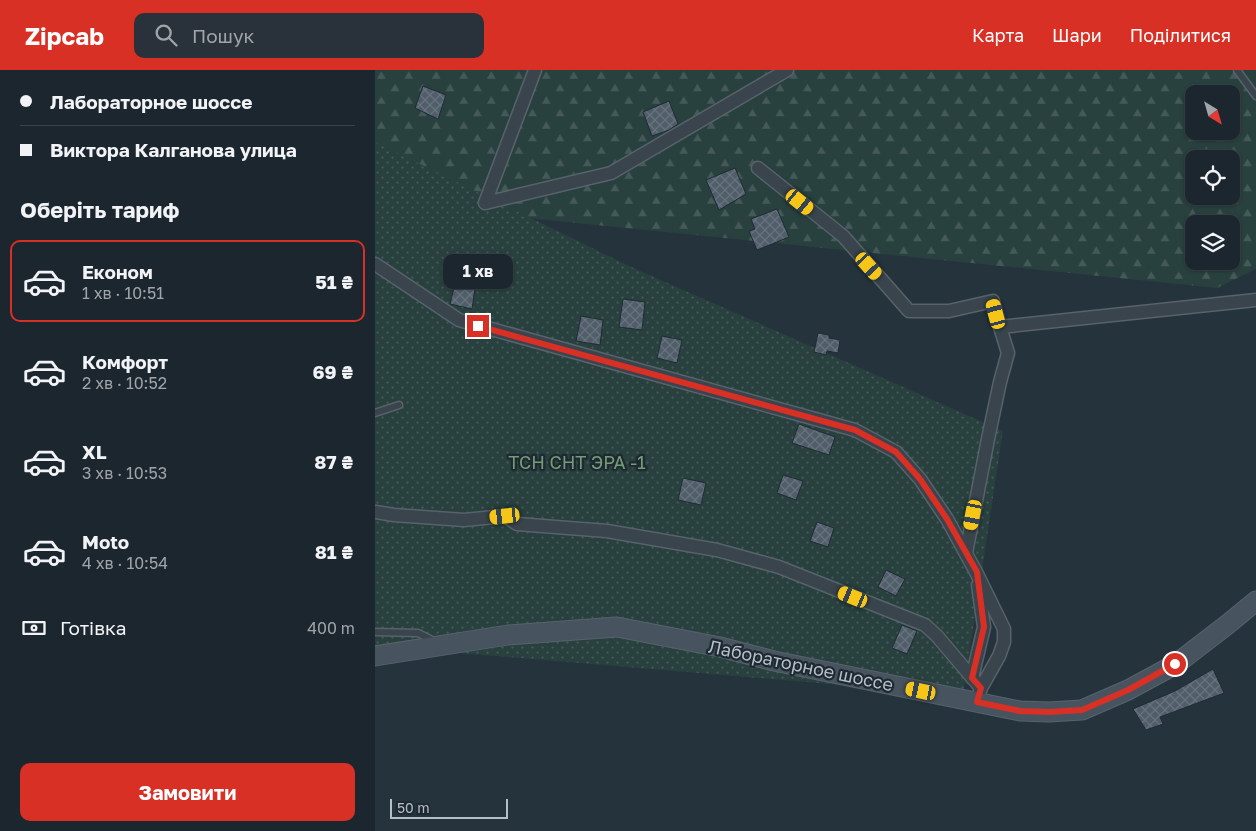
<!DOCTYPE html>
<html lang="uk">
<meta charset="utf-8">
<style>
:root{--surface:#1c262e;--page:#29323a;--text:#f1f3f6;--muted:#a0a5aa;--line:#3a434a;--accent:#d93025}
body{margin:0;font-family:"Golos Text",sans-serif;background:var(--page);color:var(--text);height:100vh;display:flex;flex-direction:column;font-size:19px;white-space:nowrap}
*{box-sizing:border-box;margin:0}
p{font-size:16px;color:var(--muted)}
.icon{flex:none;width:28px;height:28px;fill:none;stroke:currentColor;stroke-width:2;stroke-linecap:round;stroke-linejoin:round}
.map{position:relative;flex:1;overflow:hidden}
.drawer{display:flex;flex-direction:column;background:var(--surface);width:375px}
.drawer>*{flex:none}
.hud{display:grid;align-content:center;height:110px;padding:0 20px;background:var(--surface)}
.needle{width:32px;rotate:143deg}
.fabs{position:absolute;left:810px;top:15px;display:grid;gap:10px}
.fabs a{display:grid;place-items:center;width:55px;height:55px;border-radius:10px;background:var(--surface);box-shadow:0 1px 4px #0004,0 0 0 1px var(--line);font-size:25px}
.scale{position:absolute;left:15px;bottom:12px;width:118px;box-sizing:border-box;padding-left:5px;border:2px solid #b4bfc8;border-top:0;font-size:14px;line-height:18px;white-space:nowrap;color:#b4bfc8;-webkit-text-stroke:4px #1e2932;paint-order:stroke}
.end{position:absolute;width:22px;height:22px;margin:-11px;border:6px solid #d93025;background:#fff;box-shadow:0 0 0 2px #fff}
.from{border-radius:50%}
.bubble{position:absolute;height:35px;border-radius:10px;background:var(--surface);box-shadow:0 1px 4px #0004,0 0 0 1px var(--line);font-size:16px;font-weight:700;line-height:35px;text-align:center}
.car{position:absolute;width:15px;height:30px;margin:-15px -8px;border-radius:6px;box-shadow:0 0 4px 1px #0007;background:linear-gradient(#f5c518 24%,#345 0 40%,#f5c518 0 76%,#345 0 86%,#f5c518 0)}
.hud b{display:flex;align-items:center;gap:18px;height:48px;font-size:19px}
.hud b+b{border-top:1px solid var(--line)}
.hud i{width:12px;height:12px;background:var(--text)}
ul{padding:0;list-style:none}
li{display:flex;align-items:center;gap:15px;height:82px;margin:0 10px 8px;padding:0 10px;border:2px solid transparent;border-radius:10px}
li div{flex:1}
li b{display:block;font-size:19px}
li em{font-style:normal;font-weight:700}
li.current{border-color:var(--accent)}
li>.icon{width:45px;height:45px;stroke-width:1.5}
h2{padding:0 20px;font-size:22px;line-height:60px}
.pay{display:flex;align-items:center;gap:12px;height:55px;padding:0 20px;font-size:19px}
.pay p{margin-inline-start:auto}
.cta{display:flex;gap:10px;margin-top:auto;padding:10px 20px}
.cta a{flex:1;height:58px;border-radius:10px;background:var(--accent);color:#fff;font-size:20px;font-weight:700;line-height:58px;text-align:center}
header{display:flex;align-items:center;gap:30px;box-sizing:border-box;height:70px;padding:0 25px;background:var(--accent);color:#fff}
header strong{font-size:24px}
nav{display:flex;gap:28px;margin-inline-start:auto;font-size:18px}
.search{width:350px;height:45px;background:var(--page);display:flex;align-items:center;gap:12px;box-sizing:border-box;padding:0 18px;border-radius:10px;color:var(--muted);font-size:19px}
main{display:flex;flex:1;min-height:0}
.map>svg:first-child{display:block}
.forest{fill:url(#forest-firs);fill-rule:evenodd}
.garden{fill:url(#garden-dots)}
.building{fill:url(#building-cross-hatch);stroke:#202b34}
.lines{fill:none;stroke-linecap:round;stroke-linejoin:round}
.lane-casing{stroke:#57626b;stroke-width:9}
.street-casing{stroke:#57626b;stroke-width:15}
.secondary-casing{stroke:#57626b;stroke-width:21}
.lane{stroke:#39444d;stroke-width:6}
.street{stroke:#39444d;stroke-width:12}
.secondary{stroke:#475460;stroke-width:19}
.route{stroke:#d93025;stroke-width:6}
.labels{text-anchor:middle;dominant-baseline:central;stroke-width:4.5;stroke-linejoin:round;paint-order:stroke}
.park-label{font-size:18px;fill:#749d77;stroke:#1e2932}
.street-label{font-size:18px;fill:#b4bfc8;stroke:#1e2932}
</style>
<header>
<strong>Zipcab</strong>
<div class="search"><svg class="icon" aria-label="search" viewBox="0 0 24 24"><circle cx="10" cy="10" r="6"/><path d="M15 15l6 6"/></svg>Пошук</div>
<nav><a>Карта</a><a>Шари</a><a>Поділитися</a></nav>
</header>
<main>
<section class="drawer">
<div class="hud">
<b><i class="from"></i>Лабораторное шоссе</b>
<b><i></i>Виктора Калганова улица</b>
</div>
<h2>Оберіть тариф</h2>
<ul>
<li class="current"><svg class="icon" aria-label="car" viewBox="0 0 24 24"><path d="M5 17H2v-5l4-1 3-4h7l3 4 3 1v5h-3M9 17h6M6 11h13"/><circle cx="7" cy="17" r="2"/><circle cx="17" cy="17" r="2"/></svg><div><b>Економ</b><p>1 хв · 10:51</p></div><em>51 ₴</em></li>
<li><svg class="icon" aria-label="car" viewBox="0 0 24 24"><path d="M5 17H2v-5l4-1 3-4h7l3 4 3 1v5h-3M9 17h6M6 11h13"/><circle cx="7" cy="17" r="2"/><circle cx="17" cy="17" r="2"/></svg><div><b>Комфорт</b><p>2 хв · 10:52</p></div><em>69 ₴</em></li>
<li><svg class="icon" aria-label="car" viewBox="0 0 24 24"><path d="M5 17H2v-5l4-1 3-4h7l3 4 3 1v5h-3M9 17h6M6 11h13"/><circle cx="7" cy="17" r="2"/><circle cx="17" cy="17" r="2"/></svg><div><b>XL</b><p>3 хв · 10:53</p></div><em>87 ₴</em></li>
<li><svg class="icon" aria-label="car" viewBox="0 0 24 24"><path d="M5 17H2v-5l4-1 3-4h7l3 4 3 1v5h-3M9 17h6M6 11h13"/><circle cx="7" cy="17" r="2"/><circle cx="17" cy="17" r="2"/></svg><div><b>Moto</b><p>4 хв · 10:54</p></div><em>81 ₴</em></li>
</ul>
<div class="pay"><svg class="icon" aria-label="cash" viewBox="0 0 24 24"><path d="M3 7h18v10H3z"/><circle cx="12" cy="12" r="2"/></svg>Готівка<p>400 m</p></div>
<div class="cta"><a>Замовити</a></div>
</section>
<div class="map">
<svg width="881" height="761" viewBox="0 0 881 761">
<defs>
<pattern id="forest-firs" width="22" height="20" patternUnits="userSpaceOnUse" patternTransform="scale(1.25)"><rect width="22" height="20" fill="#28403e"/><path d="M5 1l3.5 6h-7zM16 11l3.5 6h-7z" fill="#455a58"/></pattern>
<pattern id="garden-dots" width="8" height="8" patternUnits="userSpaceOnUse" patternTransform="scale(1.25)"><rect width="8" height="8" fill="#28403e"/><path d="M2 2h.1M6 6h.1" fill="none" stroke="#455a58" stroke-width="1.8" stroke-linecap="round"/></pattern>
<pattern id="building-cross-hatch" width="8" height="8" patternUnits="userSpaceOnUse" patternTransform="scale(1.25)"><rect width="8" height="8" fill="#505e6a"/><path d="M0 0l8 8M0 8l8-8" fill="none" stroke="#67737e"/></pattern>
</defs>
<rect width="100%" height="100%" fill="#25333d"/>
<!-- forest -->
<path class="forest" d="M 0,0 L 881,0 L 881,199 L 842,218 L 44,137 L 0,112 ZM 819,24 L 856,24 L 856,61 L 819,61 ZM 819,89 L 856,89 L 856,126 L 819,126 ZM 819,154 L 856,154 L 856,191 L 819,191 Z"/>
<!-- garden -->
<path class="garden" d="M 0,72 L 254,196 L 628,361 L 588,625 L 0,576 Z"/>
<!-- building -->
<path class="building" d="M 48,16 L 71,25 L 63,49 L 40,38 Z
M 294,31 L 303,54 L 294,60 L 277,66 L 268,42 Z
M 360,98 L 371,124 L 344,140 L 331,110 Z
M 402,139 L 414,167 L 382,180 L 374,161 L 380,159 L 376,149 Z
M 83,202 L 102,205 L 97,239 L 75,234 Z
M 248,229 L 270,232 L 267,260 L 244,257 Z
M 206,246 L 228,250 L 225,275 L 201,271 Z
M 443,263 L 454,265 L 454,268 L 465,270 L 463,283 L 452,281 L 451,285 L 439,282 Z
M 287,266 L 307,270 L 302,293 L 282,288 Z
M 424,354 L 460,367 L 454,385 L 417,373 Z
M 408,405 L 428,411 L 421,430 L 402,423 Z
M 308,408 L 331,413 L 326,435 L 303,430 Z
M 442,452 L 459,458 L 453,477 L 435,471 Z
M 511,500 L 530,509 L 521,526 L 503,517 Z
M 527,555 L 542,561 L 532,584 L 517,578 Z
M 838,599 L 849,623 L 785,647 L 788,654 L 771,660 L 758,639 L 800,621 Z"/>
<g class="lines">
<defs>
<path id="lane" d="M 862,0 L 881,26
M 0,343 L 24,335
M 0,562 L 43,563 L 59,571"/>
<path id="street" d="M 383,98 L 468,166 L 534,241 L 574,241 L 618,231 L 625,257
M 110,133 L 236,103 L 412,0
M 110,133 L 160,0
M 0,194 L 84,250 L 480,360 L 521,382 L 545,409 L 572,449 L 601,502 L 629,559 L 629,572 L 624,586 L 606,618 L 602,632
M 0,442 L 19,445 L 89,450 L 130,446 L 142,454 L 232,461 L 342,480 L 404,497 L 550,555 L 562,566 L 606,618
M 591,483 L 613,369 L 625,312 L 633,283 L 625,257 L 881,230
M 597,608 L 609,557 L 603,515"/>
<path id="secondary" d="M 0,586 L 133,565 L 242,557 L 345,577 L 399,591 L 645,641 L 674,642 L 707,640 L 753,620 L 801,594 L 853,554 L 881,531"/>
</defs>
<!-- lane casing -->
<use href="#lane" class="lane-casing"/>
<!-- street casing -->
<use href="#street" class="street-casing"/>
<!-- secondary casing -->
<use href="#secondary" class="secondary-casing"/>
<!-- lane -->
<use href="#lane" class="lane"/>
<!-- street -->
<use href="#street" class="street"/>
<!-- secondary -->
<use href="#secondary" class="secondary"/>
</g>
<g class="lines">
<!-- route -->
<path class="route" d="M 103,256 L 480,360 L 521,382 L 545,409 L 572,449 L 602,502 L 609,557 L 597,608 L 606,618 L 602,632 L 645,641 L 674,642 L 707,640 L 753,620 L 800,594"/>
</g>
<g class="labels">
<!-- park labels -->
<g class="park-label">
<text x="202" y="392">ТСН СНТ ЭРА -1</text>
</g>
<!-- street labels -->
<g class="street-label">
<text transform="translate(426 595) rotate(12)">Лабораторное шоссе</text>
</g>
</g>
</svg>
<div class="fabs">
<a><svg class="needle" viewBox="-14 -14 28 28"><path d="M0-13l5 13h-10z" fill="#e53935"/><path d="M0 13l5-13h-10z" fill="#a0a5aa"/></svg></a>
<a><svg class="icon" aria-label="locate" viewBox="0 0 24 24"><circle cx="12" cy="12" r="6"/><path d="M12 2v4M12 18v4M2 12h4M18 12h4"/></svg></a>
<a><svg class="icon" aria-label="layers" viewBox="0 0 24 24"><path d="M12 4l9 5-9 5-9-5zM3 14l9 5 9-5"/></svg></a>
</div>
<div class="scale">50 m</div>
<i class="end from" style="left:800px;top:594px"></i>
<i class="end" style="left:103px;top:256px"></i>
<div class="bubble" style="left:68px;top:184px;width:70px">1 хв</div>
<i class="car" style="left:425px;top:132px;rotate:129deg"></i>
<i class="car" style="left:494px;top:196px;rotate:138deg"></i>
<i class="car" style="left:621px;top:244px;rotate:345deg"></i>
<i class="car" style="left:598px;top:445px;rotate:191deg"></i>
<i class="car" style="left:130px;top:446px;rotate:264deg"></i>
<i class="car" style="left:478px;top:527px;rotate:292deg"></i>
<i class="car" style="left:546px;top:621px;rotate:282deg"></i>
</div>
</main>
